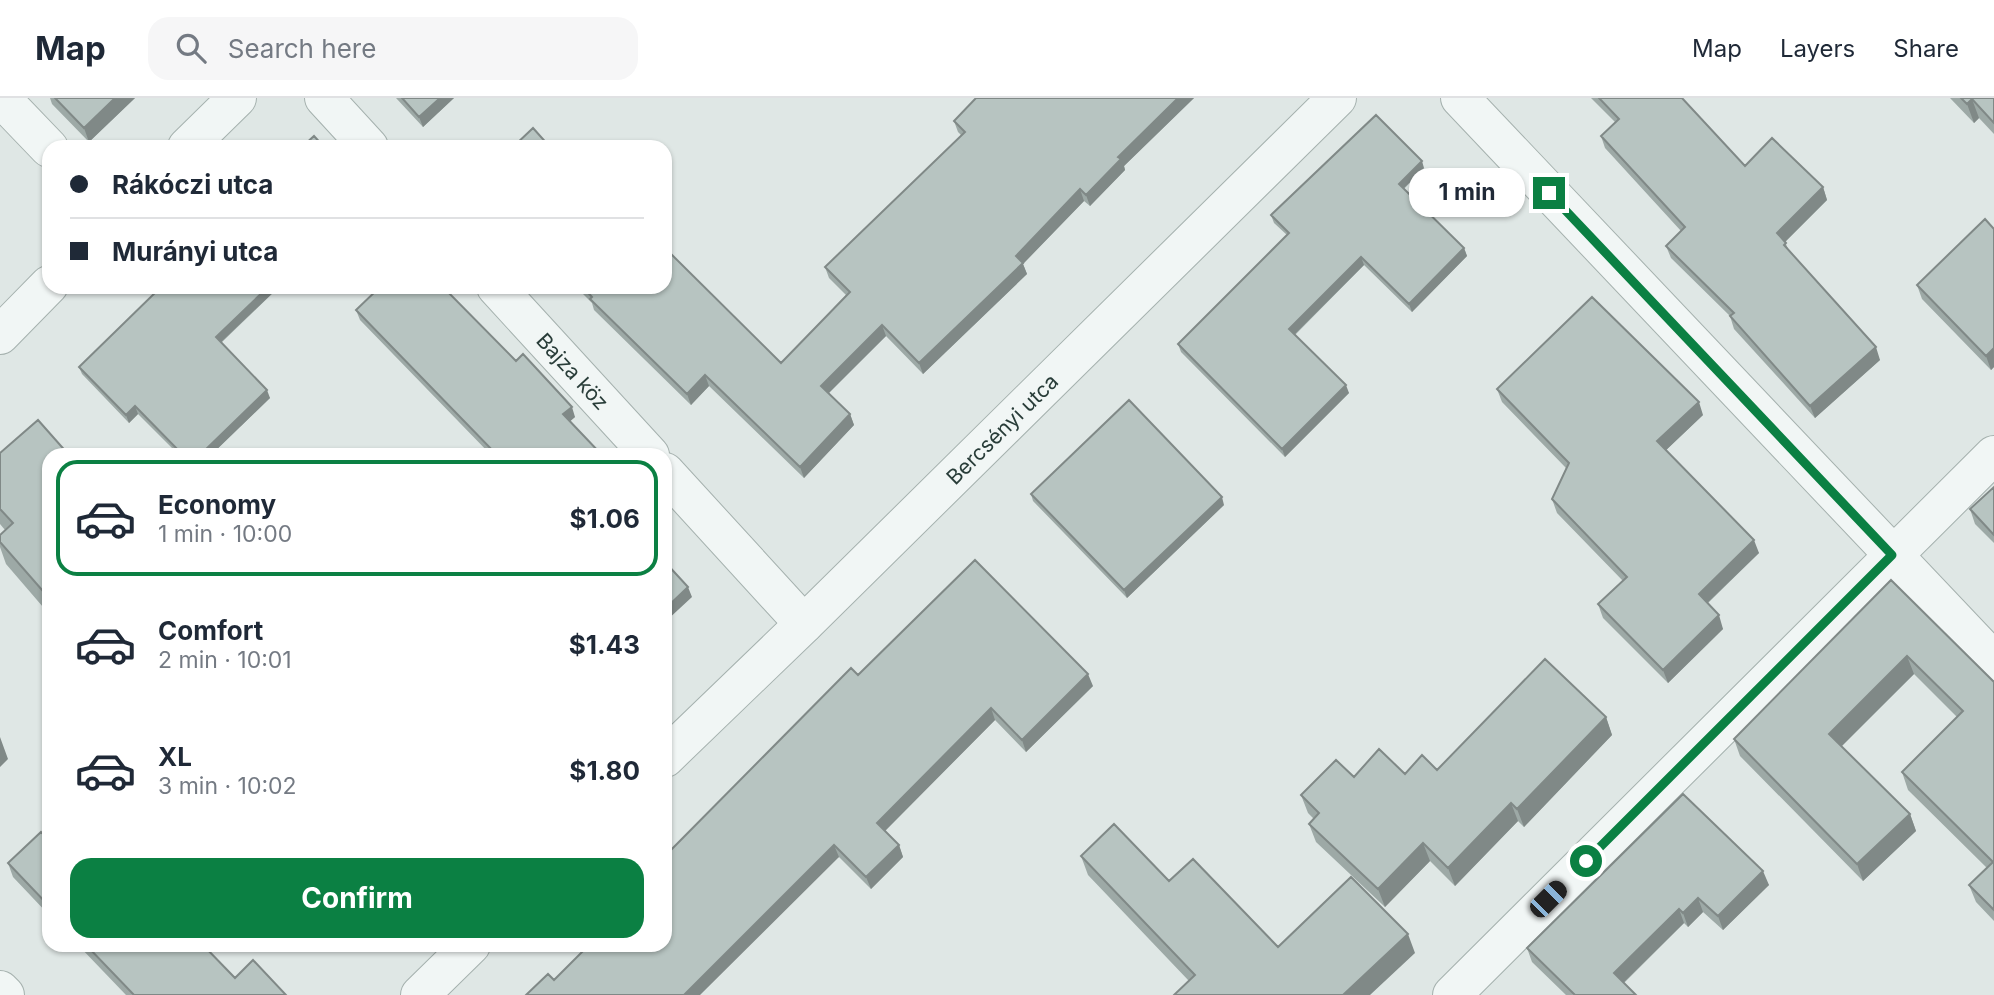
<!DOCTYPE html>
<meta charset="utf-8">
<style>
:root{--surface:#fff;--page:#f6f6f7;--text:#1f2937;--muted:#747a83;--line:#e0e1e3;--accent:#0b8043}
body{margin:0;font-family:Inter,sans-serif;background:var(--page);color:var(--text);height:100vh;display:flex;flex-direction:column;font-size:26px;white-space:nowrap}
*{box-sizing:border-box;margin:0}
p{font-size:23px;color:var(--muted)}
.icon{flex:none;width:38px;height:38px;fill:none;stroke:currentColor;stroke-width:2;stroke-linecap:round;stroke-linejoin:round}
.map{position:relative;flex:1;overflow:hidden}
.details{position:absolute;left:42px;top:350px;width:630px;height:504px;display:flex;flex-direction:column;background:var(--surface);border-radius:21px;box-shadow:0 2px 5px #0004}
.details>*{flex:none}
.top-card{position:absolute;left:42px;top:42px;width:630px;height:154px;border-radius:21px;box-shadow:0 2px 5px #0004;display:grid;align-content:center;height:154px;padding:0 28px;background:var(--surface)}
.end{position:absolute;width:32px;height:32px;margin:-16px;border:9px solid #0b8043;background:#fff;box-shadow:0 0 0 4px #fff}
.from{border-radius:50%}
.bubble{position:absolute;height:49px;border-radius:21px;background:var(--surface);box-shadow:0 2px 5px #0004;font-size:23px;font-weight:700;line-height:49px;text-align:center}
.car{position:absolute;width:21px;height:42px;margin:-21px -10px;border-radius:9px;box-shadow:0 0 5px 2px #0007;background:linear-gradient(#222 24%,#8ab4d8 0 40%,#222 0 76%,#8ab4d8 0 86%,#222 0)}
.top-card b{display:flex;align-items:center;gap:24px;height:66px;font-size:26px}
.top-card b+b{border-top:2px solid var(--line)}
.top-card i{width:18px;height:18px;background:var(--text)}
ul{padding:12px 0 0;list-style:none}
li{display:flex;align-items:center;gap:21px;height:116px;margin:0 14px 10px;padding:0 14px;border:4px solid transparent;border-radius:21px}
li div{flex:1}
li b{display:block;font-size:26px}
li em{font-style:normal;font-weight:700}
li.current{border-color:var(--accent)}
li>.icon{width:63px;height:63px;stroke-width:1.5}
.button{display:flex;gap:14px;margin-top:auto;padding:14px 28px}
.button a{flex:1;height:80px;border-radius:21px;background:var(--accent);color:#fff;font-size:28px;font-weight:700;line-height:80px;text-align:center}
header{display:flex;align-items:center;gap:42px;box-sizing:border-box;height:98px;padding:0 35px;background:var(--surface);border-bottom:2px solid var(--line)}
header strong{font-size:33px}
nav{display:flex;gap:38px;margin-inline-start:auto;font-size:24px}
.search{width:490px;height:63px;background:var(--page);display:flex;align-items:center;gap:18px;box-sizing:border-box;padding:0 24px;border-radius:21px;color:var(--muted);font-size:26px}
.map>svg:first-child{display:block}
.lines{fill:none;stroke-linecap:round;stroke-linejoin:round}
.minor-casing{stroke:#a5b1ae;stroke-width:40}
.minor{stroke:#f1f6f5;stroke-width:38}
.wall{fill:#9da9a6}
.shaded-wall{fill:#808987}
.building{fill:#b7c4c1;stroke:#808987;stroke-width:2}
.route{stroke:#0b8043;stroke-width:9}
.labels{text-anchor:middle;dominant-baseline:central;stroke-width:6;stroke-linejoin:round;paint-order:stroke}
.street-label{font-size:21px;fill:#293d39;stroke:#eef5f3}
</style>
<header>
<strong>Map</strong>
<div class="search"><svg class="icon" aria-label="search" viewBox="0 0 24 24"><circle cx="10" cy="10" r="6"/><path d="M15 15l6 6"/></svg>Search here</div>
<nav><a>Map</a><a>Layers</a><a>Share</a></nav>
</header>
<div class="map">
<svg width="1994" height="897" viewBox="0 0 1994 897">
<rect width="100%" height="100%" fill="#dfe7e5"/>
<g class="lines">
<defs>
<g id="minor">
<path d="M 1,0 L 49,50"/>
<path d="M 324,0 L 369,49"/>
<path d="M 1460,0 L 1994,563"/>
<path d="M 187,49 L 237,0"/>
<path id="s1" d="M 496,189 L 650,357"/>
<path d="M 0,237 L 49,187"/>
<path d="M 665,374 L 804,526"/>
<path id="s2" d="M 665,660 L 804,526 L 1337,0"/>
<path d="M 0,892 L 5,897"/>
<path d="M 420,897 L 471,847"/>
<path d="M 1452,897 L 1994,357"/>
</g>
</defs>
<!-- minor casing -->
<use href="#minor" class="minor-casing"/>
<!-- minor -->
<use href="#minor" class="minor"/>
</g>
<!-- wall -->
<path class="wall" d="M 50,0 L 135,0 L 89,44 L 52,6 Z
M 396,0 L 454,0 L 423,29 Z
M 976,0 L 1194,0 L 1124,68 L 1125,72 L 1090,108 L 1084,103 L 1023,166 L 1027,176 L 923,276 L 886,238 L 828,295 L 850,316 L 854,327 L 804,380 L 709,288 L 691,307 L 594,212 L 592,205 L 576,189 L 665,189 L 781,265 L 846,197 L 829,180 L 825,169 L 962,38 L 958,34 L 954,23 Z
M 1591,0 L 1682,0 L 1745,68 L 1823,89 L 1827,102 L 1785,144 L 1789,153 L 1880,262 L 1815,320 L 1734,231 L 1730,218 L 1671,160 L 1666,148 L 1681,133 L 1605,50 L 1601,38 L 1615,24 Z
M 1950,0 L 1994,0 L 1994,36 L 1979,20 L 1974,25 Z
M 1424,70 L 1404,91 L 1464,150 L 1467,158 L 1412,214 L 1364,167 L 1295,237 L 1349,295 L 1285,359 L 1181,254 L 1178,246 L 1287,137 L 1274,125 L 1271,117 Z
M 1994,131 L 1994,269 L 1991,272 L 1922,201 L 1917,187 Z
M 161,189 L 279,189 L 221,245 L 270,300 L 211,357 L 179,357 L 138,316 L 129,325 L 82,276 L 79,269 Z
M 356,212 L 516,263 L 575,319 L 570,323 L 602,357 L 491,357 L 360,222 Z
M 1497,291 L 1703,317 L 1666,352 L 1759,455 L 1707,506 L 1723,531 L 1668,585 L 1603,520 L 1598,506 L 1623,483 L 1557,415 L 1552,401 L 1566,370 L 1502,304 Z
M 0,355 L 49,357 L 49,516 L 6,466 L 0,449 L 0,437 L 5,432 L 0,426 Z
M 1994,389 L 1994,445 L 1975,426 L 1970,411 Z
M 1031,396 L 1224,407 L 1127,500 L 1033,403 Z
M 1891,482 L 1994,584 L 1994,823 L 1976,804 L 1969,787 L 1987,770 L 1908,692 L 1902,674 L 1957,619 L 1914,576 L 1841,648 L 1910,716 L 1916,733 L 1863,783 L 1740,658 L 1734,641 Z
M 858,577 L 1093,588 L 1026,654 L 995,622 L 885,733 L 899,747 L 903,759 L 871,791 L 839,759 L 554,882 Z
M 1606,619 L 1612,637 L 1524,729 L 1518,723 L 1455,788 L 1430,763 L 1385,809 L 1316,744 L 1309,726 L 1314,721 L 1308,715 L 1301,697 L 1354,679 L 1405,676 L 1437,672 Z
M 1683,696 L 1769,787 L 1723,832 L 1703,814 L 1688,829 L 1684,825 L 1624,885 L 1636,897 L 1566,897 L 1532,864 L 1527,850 Z
M 49,740 L 49,817 L 13,779 L 8,765 Z
M 1081,758 L 1169,783 L 1278,849 L 1415,855 L 1189,883 L 1088,777 Z
M 78,847 L 203,847 L 235,880 L 286,897 L 126,897 Z"/>
<!-- shaded-wall -->
<path class="shaded-wall" d="M 115,0 L 135,0 L 89,44 L 84,30 Z
M 440,0 L 454,0 L 423,29 L 419,19 Z
M 1178,0 L 1194,0 L 1124,68 L 1125,72 L 1090,108 L 1086,97 L 1118,59 Z
M 1972,1 L 1979,20 L 1974,25 L 1967,6 Z
M 1422,63 L 1424,70 L 1401,93 L 1399,86 Z
M 1823,89 L 1827,102 L 1782,147 L 1777,135 Z
M 1080,91 L 1084,103 L 1023,166 L 1027,176 L 923,276 L 919,265 L 1016,158 Z
M 1464,150 L 1467,158 L 1412,214 L 1409,206 Z
M 1361,159 L 1364,167 L 1292,239 L 1289,231 Z
M 268,189 L 279,189 L 218,247 L 216,239 Z
M 882,227 L 886,238 L 825,299 L 821,288 Z
M 1876,249 L 1880,262 L 1815,320 L 1810,308 Z
M 1994,250 L 1994,269 L 1991,272 L 1986,258 Z
M 705,277 L 709,288 L 691,307 L 687,296 Z
M 1346,287 L 1349,295 L 1285,359 L 1282,351 Z
M 267,292 L 270,300 L 211,357 L 200,357 Z
M 1699,304 L 1703,317 L 1662,356 L 1657,343 Z
M 135,308 L 138,316 L 129,325 L 126,317 Z
M 572,309 L 575,319 L 567,326 L 563,316 Z
M 850,316 L 854,327 L 804,380 L 800,369 Z
M 1222,399 L 1224,407 L 1127,500 L 1124,492 Z
M 1754,442 L 1759,455 L 1703,509 L 1699,496 Z
M 688,489 L 692,499 L 665,524 L 665,511 Z
M 1719,517 L 1723,531 L 1668,585 L 1663,572 Z
M 1907,558 L 1914,576 L 1836,654 L 1829,636 Z
M 1088,576 L 1093,588 L 1026,654 L 1022,642 Z
M 991,610 L 995,622 L 881,737 L 877,725 Z
M 1606,619 L 1612,637 L 1524,729 L 1517,711 Z
M 0,639 L 8,661 L 0,669 Z
M 1511,705 L 1518,723 L 1455,788 L 1448,770 Z
M 1910,716 L 1916,733 L 1863,783 L 1857,766 Z
M 1423,745 L 1430,763 L 1385,809 L 1378,791 Z
M 834,747 L 839,759 L 700,897 L 684,897 Z
M 899,747 L 903,759 L 871,791 L 866,779 Z
M 1763,773 L 1769,787 L 1723,832 L 1718,818 Z
M 1698,800 L 1703,814 L 1688,829 L 1683,815 Z
M 1679,811 L 1684,825 L 1619,889 L 1614,875 Z
M 1408,836 L 1415,855 L 1370,897 L 1343,897 Z"/>
<!-- building -->
<path class="building" d="M 55,0 L 115,0 L 84,30 Z
M 402,0 L 440,0 L 419,19 Z
M 976,0 L 1178,0 L 1118,59 L 1121,61 L 1086,97 L 1080,91 L 1016,158 L 1023,165 L 919,265 L 882,227 L 821,288 L 850,316 L 800,369 L 705,277 L 687,296 L 590,201 L 592,199 L 583,189 L 665,189 L 665,150 L 781,265 L 850,194 L 825,169 L 965,34 L 954,23 Z
M 1599,0 L 1682,0 L 1745,68 L 1772,40 L 1823,89 L 1777,135 L 1786,145 L 1784,147 L 1876,249 L 1810,308 L 1730,218 L 1734,215 L 1666,148 L 1685,129 L 1601,38 L 1619,21 Z
M 1961,0 L 1994,0 L 1994,25 L 1972,1 L 1967,6 Z
M 1376,17 L 1422,63 L 1399,86 L 1464,150 L 1409,206 L 1361,159 L 1289,231 L 1346,287 L 1282,351 L 1178,246 L 1289,135 L 1271,117 Z
M 533,30 L 550,49 L 513,49 Z
M 314,38 L 324,49 L 302,49 Z
M 1985,121 L 1994,131 L 1994,250 L 1986,258 L 1917,187 Z
M 161,189 L 268,189 L 216,239 L 267,292 L 200,357 L 183,357 L 135,308 L 126,317 L 79,269 Z
M 380,189 L 443,189 L 516,263 L 523,256 L 572,309 L 563,316 L 602,357 L 497,357 L 356,212 Z
M 1592,199 L 1699,304 L 1657,343 L 1754,442 L 1699,496 L 1719,517 L 1663,572 L 1598,506 L 1627,479 L 1552,401 L 1569,365 L 1497,291 Z
M 1129,302 L 1222,399 L 1124,492 L 1031,396 Z
M 38,322 L 69,357 L 49,357 L 49,500 L 0,444 L 0,437 L 13,425 L 0,411 L 0,355 Z
M 1994,389 L 1994,437 L 1970,411 Z
M 975,462 L 1088,576 L 1022,642 L 991,610 L 877,725 L 899,747 L 866,779 L 834,747 L 684,897 L 526,897 L 548,876 L 554,882 L 589,847 L 665,847 L 665,758 L 851,570 L 858,577 Z
M 665,464 L 688,489 L 665,511 Z
M 1891,482 L 1994,584 L 1994,812 L 1969,787 L 1993,764 L 1902,674 L 1963,613 L 1907,558 L 1829,636 L 1910,716 L 1857,766 L 1734,641 Z
M 1545,561 L 1606,619 L 1517,711 L 1511,705 L 1448,770 L 1423,745 L 1378,791 L 1309,726 L 1319,715 L 1301,697 L 1336,662 L 1354,679 L 1379,651 L 1405,676 L 1422,657 L 1437,672 Z
M 1683,696 L 1763,773 L 1718,818 L 1698,800 L 1683,815 L 1679,811 L 1614,875 L 1636,897 L 1575,897 L 1527,850 Z
M 1114,726 L 1169,783 L 1193,761 L 1278,849 L 1351,779 L 1408,836 L 1343,897 L 1174,897 L 1195,877 L 1081,758 Z
M 41,734 L 48,741 L 49,740 L 49,808 L 8,765 Z
M 86,847 L 203,847 L 235,880 L 253,862 L 286,897 L 134,897 Z"/>
<g class="lines">
<!-- route -->
<path class="route" d="M 1549,95 L 1892,457 L 1586,763"/>
</g>
<g class="labels">
<!-- street labels -->
<g class="street-label">
<text stroke="none"><textPath href="#s1" startOffset="114">Bajza köz</textPath></text>
<text stroke="none"><textPath href="#s2" startOffset="471">Bercsényi utca</textPath></text>
</g>
</g>
</svg>
<i class="end from" style="left:1586px;top:763px"></i>
<i class="end" style="left:1549px;top:95px"></i>
<div class="bubble" style="left:1409px;top:70px;width:116px">1 min</div>
<i class="car" style="left:1548px;top:801px;rotate:45deg"></i>
<div class="top-card">
<b><i class="from"></i>Rákóczi utca</b>
<b><i></i>Murányi utca</b>
</div>
<section class="details">
<ul>
<li class="current"><svg class="icon" aria-label="car" viewBox="0 0 24 24"><path d="M5 17H2v-5l4-1 3-4h7l3 4 3 1v5h-3M9 17h6M6 11h13"/><circle cx="7" cy="17" r="2"/><circle cx="17" cy="17" r="2"/></svg><div><b>Economy</b><p>1 min · 10:00</p></div><em>$1.06</em></li>
<li><svg class="icon" aria-label="car" viewBox="0 0 24 24"><path d="M5 17H2v-5l4-1 3-4h7l3 4 3 1v5h-3M9 17h6M6 11h13"/><circle cx="7" cy="17" r="2"/><circle cx="17" cy="17" r="2"/></svg><div><b>Comfort</b><p>2 min · 10:01</p></div><em>$1.43</em></li>
<li><svg class="icon" aria-label="car" viewBox="0 0 24 24"><path d="M5 17H2v-5l4-1 3-4h7l3 4 3 1v5h-3M9 17h6M6 11h13"/><circle cx="7" cy="17" r="2"/><circle cx="17" cy="17" r="2"/></svg><div><b>XL</b><p>3 min · 10:02</p></div><em>$1.80</em></li>
</ul>
<div class="button"><a>Confirm</a></div>
</section>
</div>
